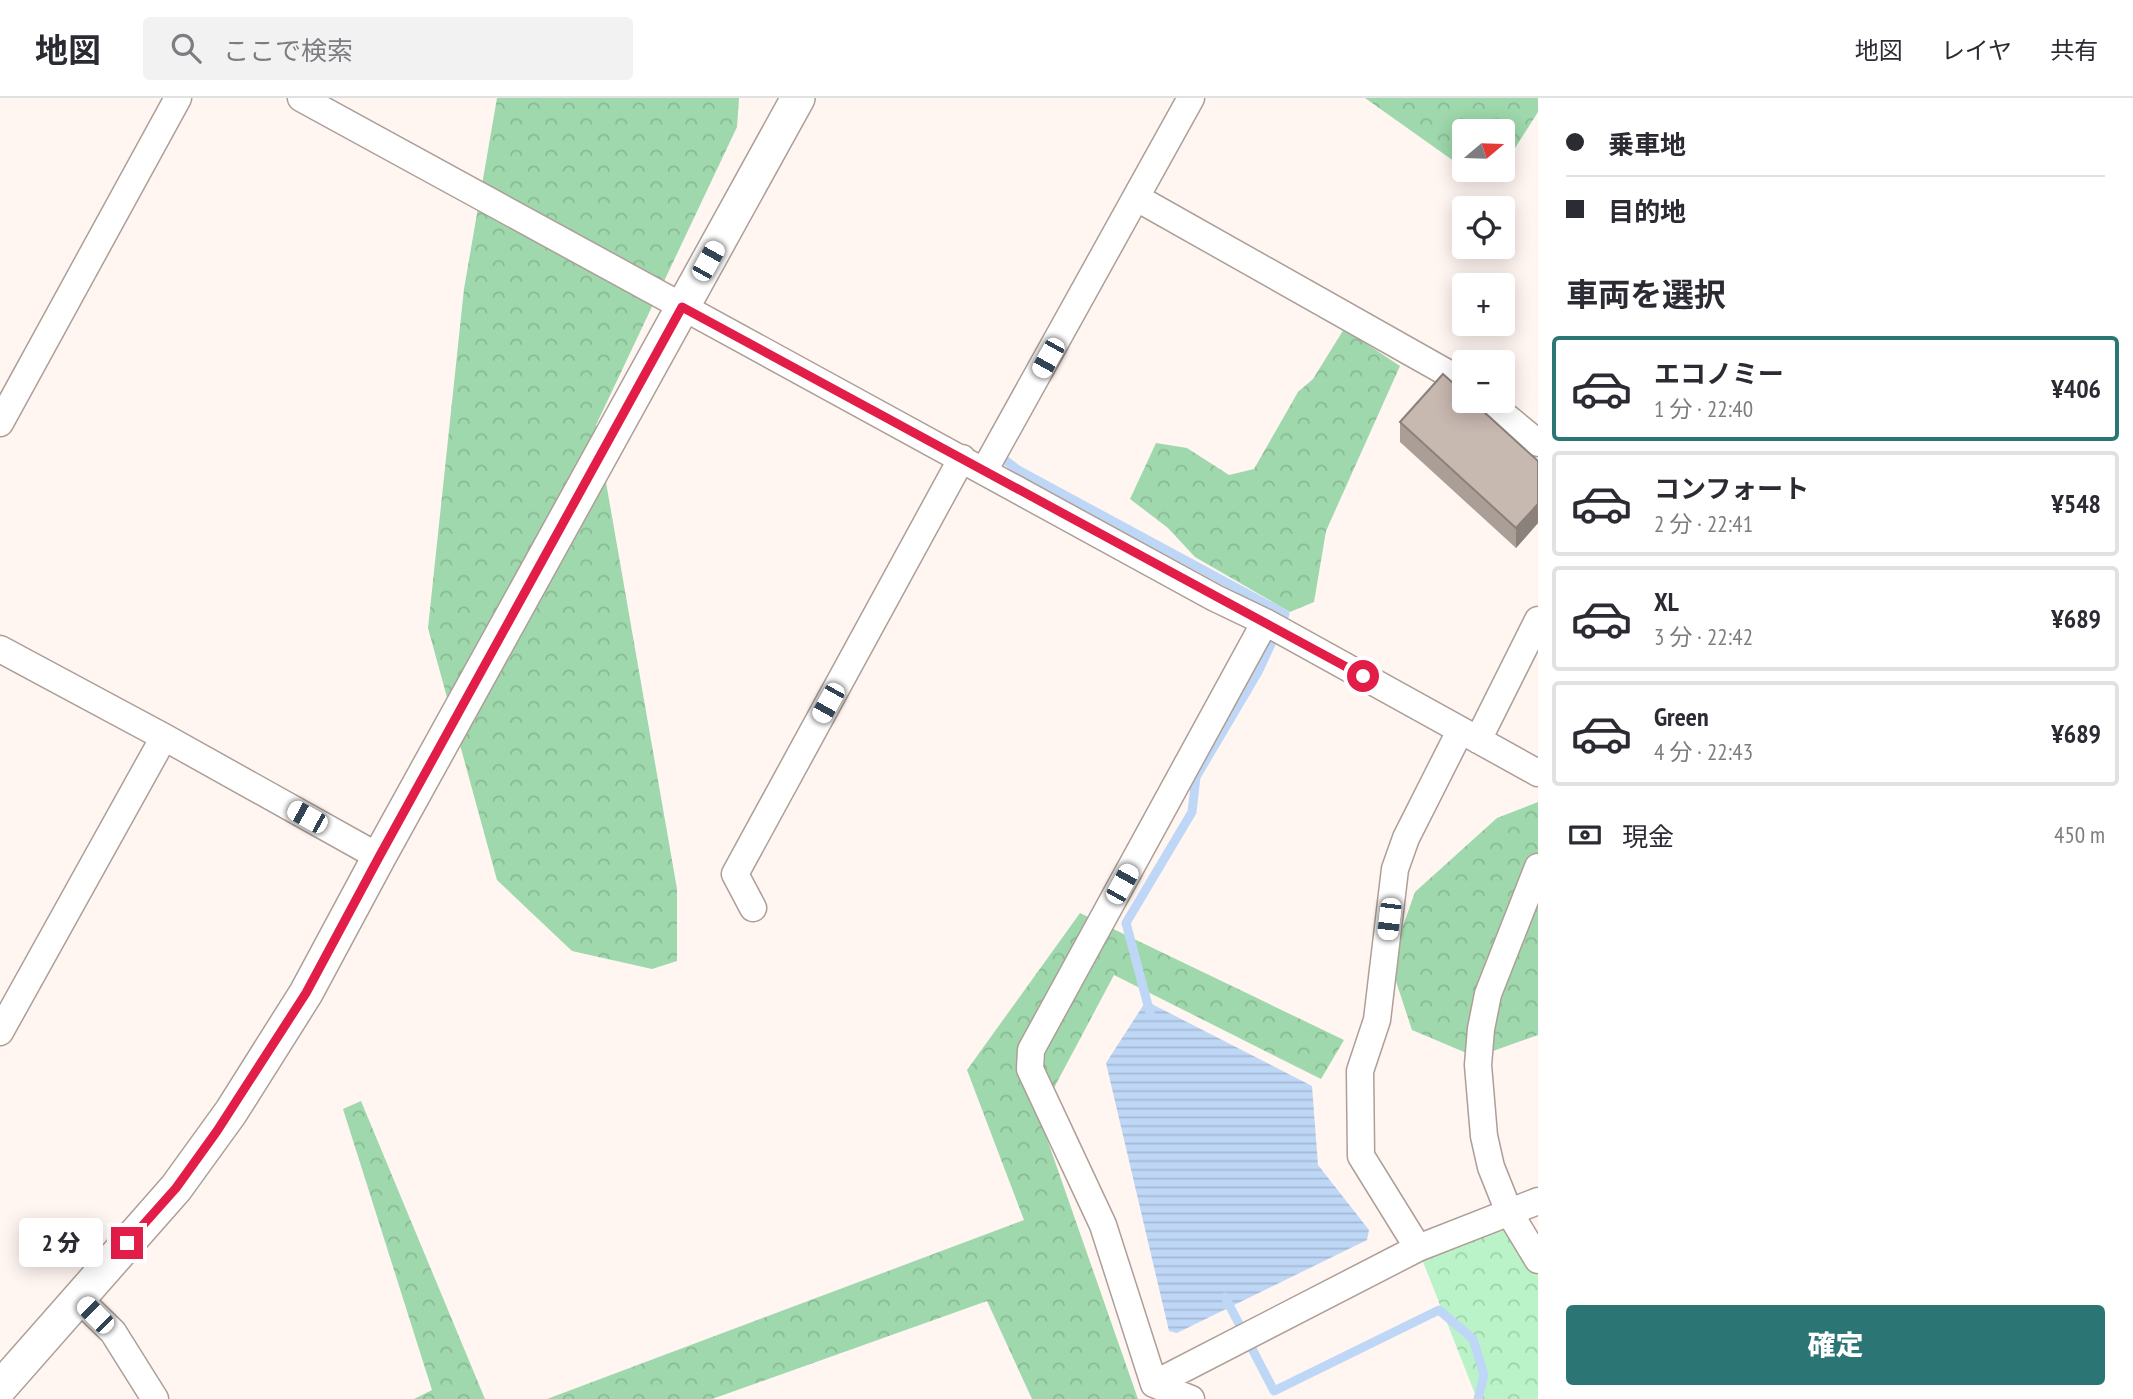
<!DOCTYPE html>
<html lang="ja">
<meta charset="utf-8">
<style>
:root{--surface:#fff;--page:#f2f2f3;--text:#2b2b33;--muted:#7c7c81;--line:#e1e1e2;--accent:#2b7575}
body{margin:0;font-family:"PT Sans Narrow","Noto Sans JP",sans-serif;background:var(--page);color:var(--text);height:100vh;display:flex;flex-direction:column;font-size:26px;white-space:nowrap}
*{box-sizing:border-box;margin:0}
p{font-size:23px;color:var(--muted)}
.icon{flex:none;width:38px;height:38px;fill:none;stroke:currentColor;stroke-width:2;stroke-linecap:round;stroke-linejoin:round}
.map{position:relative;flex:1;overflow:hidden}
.drawer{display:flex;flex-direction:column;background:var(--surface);width:595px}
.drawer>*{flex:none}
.top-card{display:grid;align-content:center;height:154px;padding:0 28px;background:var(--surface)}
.needle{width:46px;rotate:71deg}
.fabs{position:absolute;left:1452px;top:21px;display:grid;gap:14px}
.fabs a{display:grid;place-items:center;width:63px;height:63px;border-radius:7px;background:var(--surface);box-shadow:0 4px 18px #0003;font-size:35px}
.end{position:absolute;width:32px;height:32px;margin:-16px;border:9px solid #e11d48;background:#fff;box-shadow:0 0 0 4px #fff}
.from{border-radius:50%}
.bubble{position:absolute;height:49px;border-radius:7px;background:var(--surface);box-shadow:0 4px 18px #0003;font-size:23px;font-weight:800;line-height:49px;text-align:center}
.car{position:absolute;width:21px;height:42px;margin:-21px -10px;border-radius:9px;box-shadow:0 0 5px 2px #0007;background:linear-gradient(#fff 24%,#345 0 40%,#fff 0 76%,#345 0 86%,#fff 0)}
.top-card b{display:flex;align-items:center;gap:24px;height:66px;font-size:26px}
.top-card b+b{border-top:2px solid var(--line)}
.top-card i{width:18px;height:18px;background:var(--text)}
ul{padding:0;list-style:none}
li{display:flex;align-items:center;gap:21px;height:105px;margin:0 14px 10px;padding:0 14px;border:4px solid var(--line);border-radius:7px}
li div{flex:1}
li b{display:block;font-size:26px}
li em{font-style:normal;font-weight:800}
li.selected{border-color:var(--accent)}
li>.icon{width:63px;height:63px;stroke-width:1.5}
h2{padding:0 28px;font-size:32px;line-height:84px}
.pay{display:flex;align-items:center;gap:18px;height:77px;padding:0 28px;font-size:26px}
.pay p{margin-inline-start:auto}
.button{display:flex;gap:14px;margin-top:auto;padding:14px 28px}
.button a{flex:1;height:80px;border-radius:7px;background:var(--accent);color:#fff;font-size:28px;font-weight:800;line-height:80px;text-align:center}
header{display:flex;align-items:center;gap:42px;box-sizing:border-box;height:98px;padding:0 35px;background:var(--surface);border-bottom:2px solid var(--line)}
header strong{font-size:33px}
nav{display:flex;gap:38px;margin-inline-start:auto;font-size:24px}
.search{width:490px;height:63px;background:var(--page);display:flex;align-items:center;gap:18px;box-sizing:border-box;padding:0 24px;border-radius:7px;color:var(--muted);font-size:26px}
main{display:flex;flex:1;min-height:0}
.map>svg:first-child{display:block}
.forest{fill:url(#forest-crowns)}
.park{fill:url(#park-crowns)}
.water{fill:url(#water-rules)}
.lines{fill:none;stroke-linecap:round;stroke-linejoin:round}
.stream{stroke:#bfd7f6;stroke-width:9}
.minor-casing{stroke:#ad9f97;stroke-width:29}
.tertiary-casing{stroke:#ad9f97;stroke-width:36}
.minor{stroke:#fff;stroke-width:26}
.tertiary{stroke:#fff;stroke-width:33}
.wall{fill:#ab9e97}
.shaded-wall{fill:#8b817b}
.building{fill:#c7b8b0;stroke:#8b817b;stroke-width:2}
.route{stroke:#e11d48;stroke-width:9}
</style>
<header>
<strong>地図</strong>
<div class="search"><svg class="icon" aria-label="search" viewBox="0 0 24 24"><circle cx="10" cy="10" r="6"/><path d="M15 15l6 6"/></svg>ここで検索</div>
<nav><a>地図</a><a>レイヤ</a><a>共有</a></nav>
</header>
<main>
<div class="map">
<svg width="1538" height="1301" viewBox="0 0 1538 1301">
<defs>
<pattern id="forest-crowns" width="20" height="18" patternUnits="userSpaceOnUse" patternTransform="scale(1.75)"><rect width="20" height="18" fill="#9ed8ac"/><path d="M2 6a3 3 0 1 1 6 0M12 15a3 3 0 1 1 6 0" fill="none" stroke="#89ba94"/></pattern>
<pattern id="park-crowns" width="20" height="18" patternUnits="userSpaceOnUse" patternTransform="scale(1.75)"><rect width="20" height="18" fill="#baf3c7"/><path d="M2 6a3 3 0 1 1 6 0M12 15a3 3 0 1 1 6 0" fill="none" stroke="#a0d1ab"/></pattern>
<pattern id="water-rules" width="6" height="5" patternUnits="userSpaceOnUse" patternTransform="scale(1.75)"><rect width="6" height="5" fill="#bfd7f6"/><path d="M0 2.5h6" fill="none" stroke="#a5b9d3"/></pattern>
</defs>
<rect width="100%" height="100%" fill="#fff5f1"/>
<!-- forest -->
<path class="forest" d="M 497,0 L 739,0 L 737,29 L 596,327 L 677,791 L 677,863 L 652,871 L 572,853 L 497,782 L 428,530 L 464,191 Z
M 1365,0 L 1538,0 L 1538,14 L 1503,69 L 1503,33 L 1465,33 L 1465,71 Z
M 1344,231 L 1400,268 L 1326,433 L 1314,504 L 1290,514 L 1195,459 L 1168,430 L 1130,401 L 1156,345 L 1187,350 L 1229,377 L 1254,371 L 1298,294 L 1313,281 Z
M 1538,704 L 1538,937 L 1476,959 L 1412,932 L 1390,865 L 1415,794 L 1497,720 Z
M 1080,815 L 1344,942 L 1321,981 L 1114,877 L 1039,1018 L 1138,1301 L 1032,1301 L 987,1203 L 712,1301 L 547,1301 L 1024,1122 L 967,972 Z
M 361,1003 L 485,1301 L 414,1301 L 432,1292 L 343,1011 Z"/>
<!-- park -->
<path class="park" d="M 1509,1114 L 1538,1162 L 1538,1301 L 1477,1301 L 1418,1151 Z"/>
<!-- water -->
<path class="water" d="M 1146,903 L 1312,988 L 1318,1067 L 1369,1132 L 1367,1142 L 1177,1235 L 1169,1233 L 1106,965 Z"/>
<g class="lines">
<!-- stream -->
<path class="stream" d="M 997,356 L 1018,372 L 1285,516 L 1258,574 L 1196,679 L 1192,714 L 1126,825 L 1150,915
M 1225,1199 L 1274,1293 L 1439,1212 L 1473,1241 L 1484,1277 L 1478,1301"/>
<defs>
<path id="minor" d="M 301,0 L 1215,500 L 1265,524 L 1538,675
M 1137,100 L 1465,285
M 1487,303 L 1538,345
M 0,325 L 178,0
M 984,373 L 1191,0
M 0,551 L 164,639 L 379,759
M 1478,642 L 1538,522
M 1538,769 L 1488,896 L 1481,931 L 1478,967 L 1484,1038 L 1491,1069 L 1509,1114 L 1538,1162
M 753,810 L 735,776 L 962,360
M 0,934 L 164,639
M 1418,1150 L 1361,1058 L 1360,973 L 1377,922 L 1395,771 L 1406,740 L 1460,633
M 78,1200 L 113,1234 L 155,1301
M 1154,1286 L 1418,1150 L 1538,1103
M 1191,1301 L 1154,1286 L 1103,1127 L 1030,971 L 1031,952 L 1265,524"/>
<path id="tertiary" d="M 0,1290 L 176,1090 L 231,1014 L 306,895 L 379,759 L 798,0"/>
</defs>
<!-- minor casing -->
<use href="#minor" class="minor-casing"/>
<!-- tertiary casing -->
<use href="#tertiary" class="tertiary-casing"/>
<!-- minor -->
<use href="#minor" class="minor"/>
<!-- tertiary -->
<use href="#tertiary" class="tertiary"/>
</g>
<!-- wall -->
<path class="wall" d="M 1400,324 L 1538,363 L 1538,425 L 1516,450 L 1400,344 Z"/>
<!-- shaded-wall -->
<path class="shaded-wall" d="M 1538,406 L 1538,425 L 1516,450 L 1516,430 Z"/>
<!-- building -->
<path class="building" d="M 1443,276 L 1465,296 L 1465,303 L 1472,303 L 1538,363 L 1538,406 L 1516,430 L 1400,324 Z"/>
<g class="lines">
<!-- route -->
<path class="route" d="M 127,1145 L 176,1090 L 217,1033 L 306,895 L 379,759 L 682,209 L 1363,578"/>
</g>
</svg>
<div class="fabs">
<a><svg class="needle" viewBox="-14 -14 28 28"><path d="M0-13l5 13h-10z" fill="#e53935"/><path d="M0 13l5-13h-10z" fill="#7c7c81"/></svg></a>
<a><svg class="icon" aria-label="locate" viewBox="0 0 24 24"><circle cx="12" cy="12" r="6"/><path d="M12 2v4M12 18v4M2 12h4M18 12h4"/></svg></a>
<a>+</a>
<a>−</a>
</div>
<i class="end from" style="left:1363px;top:578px"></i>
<i class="end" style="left:127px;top:1145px"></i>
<div class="bubble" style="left:19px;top:1120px;width:84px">2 分</div>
<i class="car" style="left:708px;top:163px;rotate:29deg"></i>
<i class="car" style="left:1048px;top:260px;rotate:209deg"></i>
<i class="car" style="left:828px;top:605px;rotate:209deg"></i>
<i class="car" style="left:307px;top:719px;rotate:299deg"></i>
<i class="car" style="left:1122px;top:786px;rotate:29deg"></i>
<i class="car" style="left:1389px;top:821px;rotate:187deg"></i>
<i class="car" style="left:95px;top:1217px;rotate:315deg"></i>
</div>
<section class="drawer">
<div class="top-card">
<b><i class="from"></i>乗車地</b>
<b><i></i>目的地</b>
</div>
<h2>車両を選択</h2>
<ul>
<li class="selected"><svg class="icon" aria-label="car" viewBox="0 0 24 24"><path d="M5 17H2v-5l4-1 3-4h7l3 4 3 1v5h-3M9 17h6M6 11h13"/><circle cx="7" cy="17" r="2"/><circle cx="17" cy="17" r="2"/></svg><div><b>エコノミー</b><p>1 分 · 22:40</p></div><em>¥406</em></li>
<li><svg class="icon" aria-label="car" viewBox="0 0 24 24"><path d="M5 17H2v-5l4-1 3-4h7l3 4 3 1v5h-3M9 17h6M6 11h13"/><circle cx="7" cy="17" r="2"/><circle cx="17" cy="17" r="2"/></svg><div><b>コンフォート</b><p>2 分 · 22:41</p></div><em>¥548</em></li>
<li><svg class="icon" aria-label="car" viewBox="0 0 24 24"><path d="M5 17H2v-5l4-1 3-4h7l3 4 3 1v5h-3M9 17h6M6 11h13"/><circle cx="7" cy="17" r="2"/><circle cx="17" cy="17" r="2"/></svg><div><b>XL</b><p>3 分 · 22:42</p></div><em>¥689</em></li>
<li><svg class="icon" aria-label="car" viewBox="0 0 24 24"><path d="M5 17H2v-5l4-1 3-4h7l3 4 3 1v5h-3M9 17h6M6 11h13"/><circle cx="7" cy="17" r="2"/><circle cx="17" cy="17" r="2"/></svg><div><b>Green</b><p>4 分 · 22:43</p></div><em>¥689</em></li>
</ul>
<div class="pay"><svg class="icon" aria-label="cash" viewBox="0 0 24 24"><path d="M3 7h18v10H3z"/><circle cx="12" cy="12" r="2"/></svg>現金<p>450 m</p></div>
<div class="button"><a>確定</a></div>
</section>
</main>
